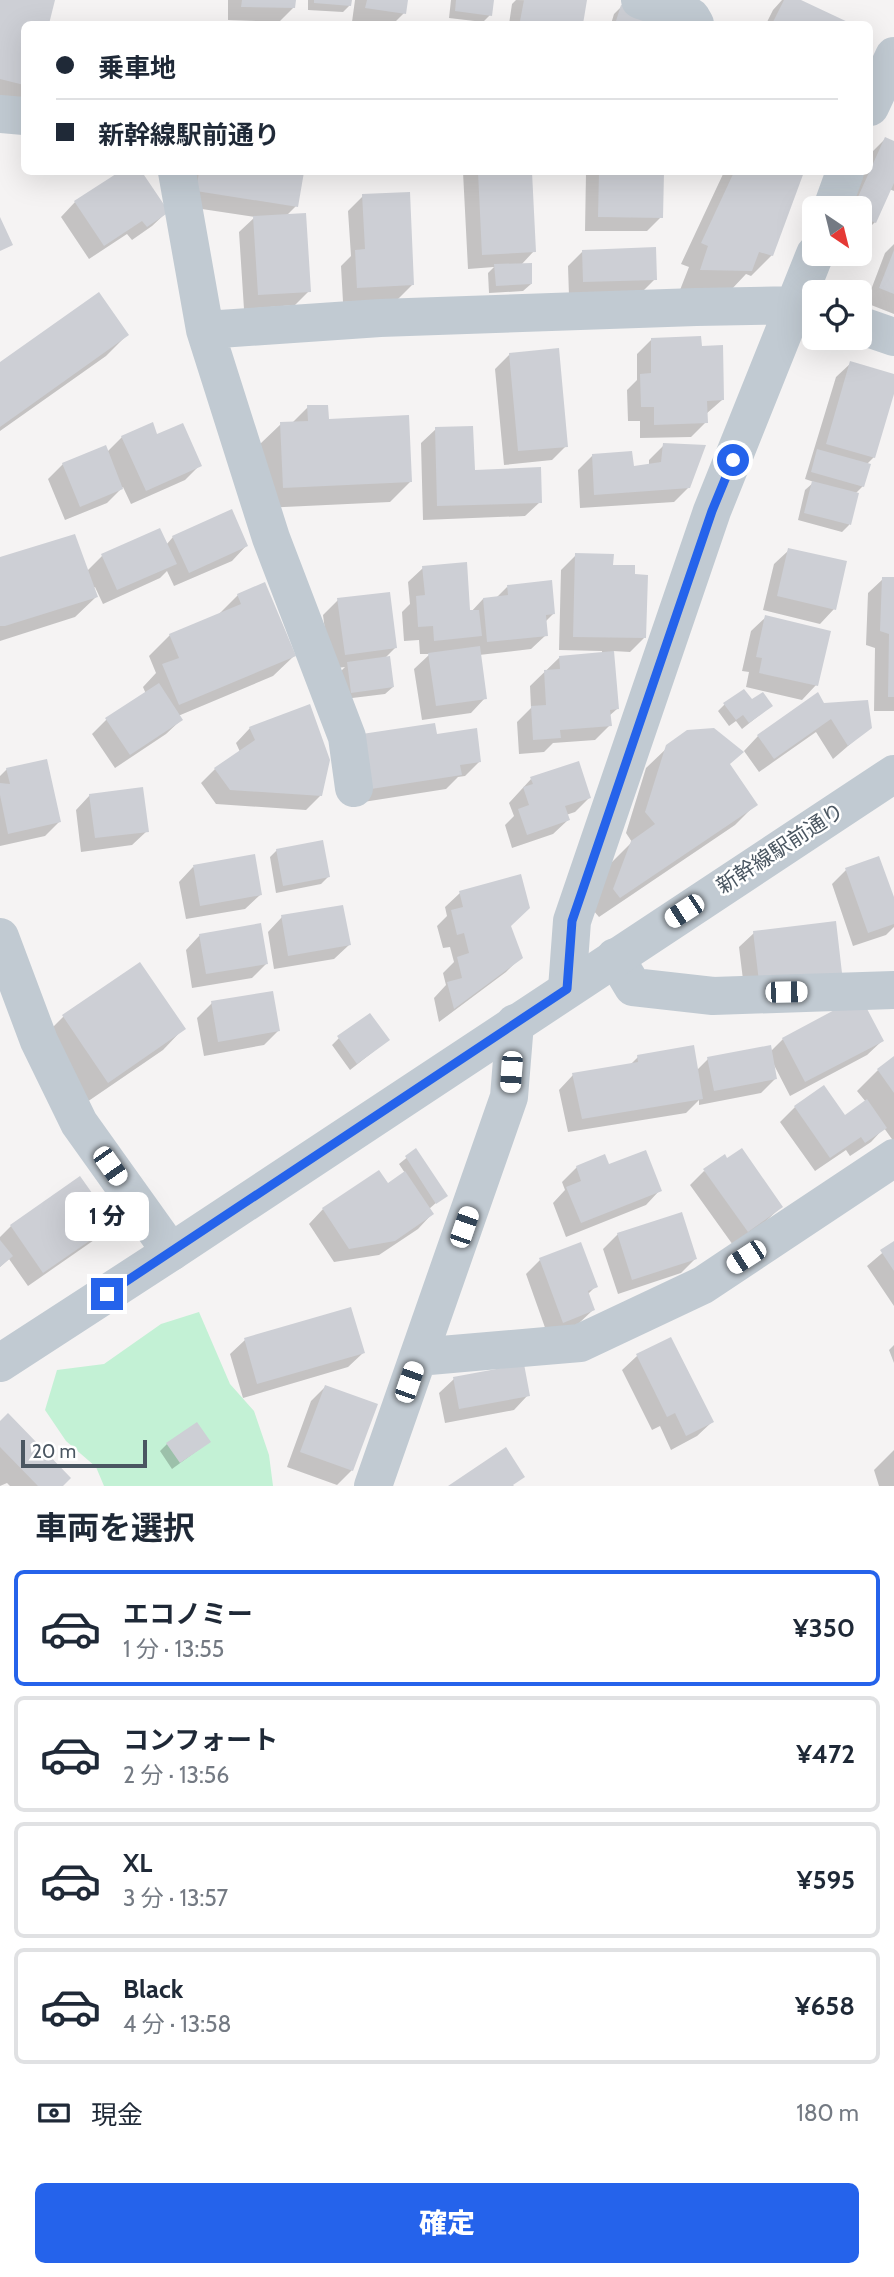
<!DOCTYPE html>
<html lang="ja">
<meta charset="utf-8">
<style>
:root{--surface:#fff;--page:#f6f6f7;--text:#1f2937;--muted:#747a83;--line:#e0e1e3;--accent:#2563eb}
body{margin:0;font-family:Cabin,"Noto Sans JP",sans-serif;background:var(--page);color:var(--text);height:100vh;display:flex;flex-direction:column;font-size:26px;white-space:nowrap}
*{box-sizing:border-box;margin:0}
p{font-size:23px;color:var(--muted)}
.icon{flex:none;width:38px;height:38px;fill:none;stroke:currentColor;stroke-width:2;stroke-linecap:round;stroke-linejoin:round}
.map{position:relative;height:1486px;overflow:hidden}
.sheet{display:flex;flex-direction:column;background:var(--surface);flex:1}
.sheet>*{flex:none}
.top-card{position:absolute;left:21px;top:21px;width:852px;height:154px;border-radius:10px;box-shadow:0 7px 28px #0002;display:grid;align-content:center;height:154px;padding:0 35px;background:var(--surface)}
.needle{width:46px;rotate:145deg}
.buttons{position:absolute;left:802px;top:196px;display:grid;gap:14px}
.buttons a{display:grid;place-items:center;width:70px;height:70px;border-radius:10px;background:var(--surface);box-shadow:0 7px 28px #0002;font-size:35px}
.scale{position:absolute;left:21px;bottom:18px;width:126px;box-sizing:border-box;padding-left:7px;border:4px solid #4a5661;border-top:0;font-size:19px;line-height:24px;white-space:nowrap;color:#4a5661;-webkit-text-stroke:5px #fff;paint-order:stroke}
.end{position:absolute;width:32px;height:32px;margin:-16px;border:9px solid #2563eb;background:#fff;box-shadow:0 0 0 4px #fff}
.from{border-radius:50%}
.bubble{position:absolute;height:49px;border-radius:10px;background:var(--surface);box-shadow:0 7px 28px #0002;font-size:23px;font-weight:800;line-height:49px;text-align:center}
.car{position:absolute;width:21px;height:42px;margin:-21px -10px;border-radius:9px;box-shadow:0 0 5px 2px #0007;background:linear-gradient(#fff 24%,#345 0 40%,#fff 0 76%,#345 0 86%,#fff 0)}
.top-card b{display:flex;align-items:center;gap:24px;height:66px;font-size:26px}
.top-card b+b{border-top:2px solid var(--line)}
.top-card i{width:18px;height:18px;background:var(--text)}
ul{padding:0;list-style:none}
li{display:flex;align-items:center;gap:21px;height:116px;margin:0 14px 10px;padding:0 21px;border:4px solid var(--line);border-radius:10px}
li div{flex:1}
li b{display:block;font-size:26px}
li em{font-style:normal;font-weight:800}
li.selected{border-color:var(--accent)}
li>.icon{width:63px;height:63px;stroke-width:1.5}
h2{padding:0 35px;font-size:32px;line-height:84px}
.pay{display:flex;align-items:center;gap:18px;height:77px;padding:0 35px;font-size:26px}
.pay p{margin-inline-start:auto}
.button{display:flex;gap:14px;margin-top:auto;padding:14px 35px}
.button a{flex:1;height:80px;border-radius:10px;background:var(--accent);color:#fff;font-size:28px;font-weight:800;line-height:80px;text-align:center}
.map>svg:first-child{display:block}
.green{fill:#c3f1d5}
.shadow{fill:#0003}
.building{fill:#cdcfd5}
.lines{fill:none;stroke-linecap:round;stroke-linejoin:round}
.minor{stroke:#c1cad2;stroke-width:38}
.tertiary{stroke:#c1cad2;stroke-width:38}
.route{stroke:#2563eb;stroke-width:9}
.labels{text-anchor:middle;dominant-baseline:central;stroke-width:5;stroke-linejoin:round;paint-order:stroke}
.street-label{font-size:21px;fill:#4a5661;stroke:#fff}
</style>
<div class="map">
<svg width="894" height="1486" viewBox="0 0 894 1486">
<rect width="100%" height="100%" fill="#f5f3f3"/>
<!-- green -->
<path class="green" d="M 199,1312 L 230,1384 L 254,1411 L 269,1455 L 273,1486 L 104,1486 L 96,1467 L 66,1441 L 45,1410 L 57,1370 L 104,1364 L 161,1324 Z"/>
<!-- shadow -->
<path class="shadow" d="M 0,0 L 53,0 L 47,24 L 24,24 L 24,94 L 18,101 L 0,97 Z
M 228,0 L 294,0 L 294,7 L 279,22 L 228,20 Z
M 308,0 L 350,0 L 350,5 L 343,12 L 308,10 Z
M 355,0 L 406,0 L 404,13 L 393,24 L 352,22 Z
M 451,0 L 492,0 L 490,15 L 483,22 L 449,18 Z
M 516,0 L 585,1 L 581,24 L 509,24 L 512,4 Z
M 782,0 L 797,0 L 848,24 L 766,24 L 773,10 Z
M 621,7 L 668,24 L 611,24 L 614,14 Z
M 885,139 L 894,143 L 894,191 L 889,189 L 875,222 L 860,237 L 859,208 L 847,208 L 863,172 L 870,172 L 871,153 Z
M 122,172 L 140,172 L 167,212 L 152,226 L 132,240 L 127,234 L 89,259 L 61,217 L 75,202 Z
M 198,172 L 302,172 L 296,206 L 286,216 L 309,291 L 295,305 L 244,309 L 239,232 L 255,217 L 182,206 L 186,183 Z
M 463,172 L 530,172 L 534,251 L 521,265 L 531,284 L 523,291 L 489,293 L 488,273 L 494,267 L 468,269 Z
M 586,172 L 662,172 L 661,217 L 647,231 L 585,231 Z
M 724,172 L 802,172 L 772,255 L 751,276 L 746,274 L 730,291 L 680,290 L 689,267 L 681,264 Z
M 363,196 L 412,285 L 398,299 L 343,302 L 341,266 L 351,256 L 348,211 Z
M 894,244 L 894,314 L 866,303 L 885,253 Z
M 583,251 L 655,279 L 640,294 L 569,296 L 568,266 Z
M 127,335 L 106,356 L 0,431 L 0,364 Z
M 652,339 L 700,347 L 722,400 L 706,414 L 706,422 L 691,437 L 640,438 L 640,421 L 628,421 L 627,390 L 637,380 L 637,354 Z
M 510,354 L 566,446 L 552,460 L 504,465 L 495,369 Z
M 851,363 L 894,376 L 894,388 L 874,457 L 866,465 L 863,486 L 855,494 L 849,525 L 842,532 L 798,520 L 805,490 L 814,482 L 805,479 L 836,377 Z
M 308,407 L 411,481 L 390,502 L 263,508 L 260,444 L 281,424 L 292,423 Z
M 436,429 L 473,471 L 540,502 L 525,516 L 423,520 L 421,443 Z
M 156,436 L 200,465 L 185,480 L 131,504 L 123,487 L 107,503 L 65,520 L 48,479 L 63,464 L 107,452 L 122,437 Z
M 664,445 L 689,487 L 674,502 L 580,508 L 578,470 L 593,455 L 633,468 L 649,466 L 649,460 Z
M 173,537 L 246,546 L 232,561 L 174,586 L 167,571 L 160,578 L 103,604 L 95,587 L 93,588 L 96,597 L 75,617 L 0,641 L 0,559 L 87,571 L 102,556 L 166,545 Z
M 789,550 L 834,609 L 820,624 L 763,610 L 774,564 Z
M 576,555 L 612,567 L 645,637 L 630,652 L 613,651 L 617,709 L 609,716 L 610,725 L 595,740 L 553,743 L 544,752 L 519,754 L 517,722 L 531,708 L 530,686 L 560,657 L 602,654 L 602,651 L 559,650 L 561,570 Z
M 423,568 L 469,614 L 483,599 L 496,598 L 507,587 L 554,613 L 545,622 L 546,635 L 531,649 L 479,655 L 485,698 L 471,713 L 422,720 L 414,669 L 430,654 L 420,654 L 419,640 L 404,641 L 402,612 L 410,604 L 408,582 Z
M 883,579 L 894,579 L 894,711 L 874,711 L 875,648 L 866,645 L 868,593 Z
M 238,595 L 294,656 L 273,676 L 178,716 L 181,720 L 166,734 L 115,768 L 92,734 L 107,719 L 146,694 L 143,687 L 156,673 L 149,656 L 170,635 L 218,615 Z
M 338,600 L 396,647 L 385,658 L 393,687 L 385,694 L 344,699 L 341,671 L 345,667 L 330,669 L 323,615 Z
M 766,617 L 816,685 L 802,700 L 746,687 L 749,672 L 742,671 L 751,631 Z
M 752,702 L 771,706 L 742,729 L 736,721 L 729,726 L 718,711 L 725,704 Z
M 823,704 L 870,727 L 833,759 L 816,732 L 759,772 L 744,751 L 758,736 Z
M 250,728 L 321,795 L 306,810 L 216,804 L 201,783 L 215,769 L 240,752 L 236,743 Z
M 668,747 L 729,765 L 756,804 L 735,825 L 599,917 L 593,910 L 610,864 L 632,842 L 626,833 L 646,768 Z
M 349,750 L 480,761 L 465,776 L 458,777 L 446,789 L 357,803 Z
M 7,769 L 59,822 L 45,836 L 0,846 L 0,776 Z
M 531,779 L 589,798 L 575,812 L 566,815 L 568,820 L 553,834 L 512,848 L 505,825 L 514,816 L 509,803 Z
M 90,795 L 147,831 L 132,845 L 81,852 L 76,810 Z
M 277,850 L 328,877 L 321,884 L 276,893 L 270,857 Z
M 193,867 L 260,895 L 245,909 L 186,919 L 179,882 Z
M 846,870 L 894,902 L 894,927 L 886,935 L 853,946 L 832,884 Z
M 460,893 L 509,926 L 521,957 L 506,972 L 439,1022 L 434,998 L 446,985 L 443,973 L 454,962 L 450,947 L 443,948 L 437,926 L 447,916 L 445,907 Z
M 282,917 L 349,945 L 334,959 L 274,969 L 268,932 Z
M 834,923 L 745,996 L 739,947 L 754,933 Z
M 200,935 L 267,963 L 252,978 L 192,988 L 186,950 Z
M 140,965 L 183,1029 L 163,1050 L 87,1102 L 43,1037 L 63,1017 Z
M 212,1003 L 278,1031 L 264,1045 L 204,1056 L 197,1018 Z
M 339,1038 L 388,1040 L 350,1070 L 332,1045 Z
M 783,1039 L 882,1041 L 867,1055 L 790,1096 L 773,1063 L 775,1079 L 761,1093 L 699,1105 L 699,1100 L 686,1113 L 568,1132 L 559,1090 L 573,1075 L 630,1065 L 638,1057 L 697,1070 L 708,1059 L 770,1052 Z
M 894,1058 L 894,1142 L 884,1128 L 871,1142 L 850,1156 L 846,1150 L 815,1171 L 780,1122 L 795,1107 L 823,1087 L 844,1117 L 866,1102 L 857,1091 L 878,1070 Z
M 415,1151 L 445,1195 L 429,1209 L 432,1214 L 418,1229 L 379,1255 L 334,1262 L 309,1224 L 323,1209 L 388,1185 L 405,1173 L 399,1164 Z
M 577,1167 L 608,1167 L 660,1190 L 646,1205 L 566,1237 L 553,1203 L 565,1190 L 562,1182 Z
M 704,1171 L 781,1207 L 766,1221 L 733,1245 L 690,1185 Z
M 80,1179 L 111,1224 L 97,1238 L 28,1286 L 9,1259 L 0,1267 L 0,1237 L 11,1226 Z
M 618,1234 L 695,1259 L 681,1273 L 618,1294 L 603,1249 Z
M 894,1243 L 894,1306 L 867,1266 Z
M 540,1260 L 596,1286 L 587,1295 L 593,1310 L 578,1324 L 548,1336 L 526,1274 Z
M 670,1339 L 712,1422 L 697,1436 L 671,1450 L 660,1426 L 652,1430 L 622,1370 L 637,1356 Z
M 245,1340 L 363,1353 L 348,1367 L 243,1398 L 230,1354 Z
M 894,1345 L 894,1363 L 889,1350 Z
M 454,1379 L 528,1395 L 514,1410 L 445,1423 L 439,1393 Z
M 325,1387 L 352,1470 L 337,1485 L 287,1467 L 311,1401 Z
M 0,1424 L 61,1486 L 10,1486 L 7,1483 L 0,1486 Z
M 209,1442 L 172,1469 L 160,1451 L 167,1444 Z
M 894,1450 L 894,1486 L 879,1486 L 874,1470 Z"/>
<!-- building -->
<path class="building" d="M 0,0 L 55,0 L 49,24 L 24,24 L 24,85 L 0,79 Z
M 242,0 L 296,0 L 295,8 L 241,7 Z
M 314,0 L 352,0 L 351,6 L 314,3 Z
M 367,0 L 408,0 L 406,14 L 365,8 Z
M 456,0 L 494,0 L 492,16 L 455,11 Z
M 524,0 L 587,0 L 583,24 L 540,24 L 520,21 Z
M 784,0 L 801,0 L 852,24 L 772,24 Z
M 621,5 L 671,19 L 670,24 L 615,24 Z
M 885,137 L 894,141 L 894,183 L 876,223 L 859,216 L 859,208 L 853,208 Z
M 119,172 L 142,172 L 169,212 L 147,227 L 142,221 L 104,246 L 74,201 Z
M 199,172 L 304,172 L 298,207 L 196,191 Z
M 478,172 L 532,172 L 536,252 L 482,255 Z
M 599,172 L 664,172 L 663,218 L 598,217 Z
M 734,172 L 804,172 L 773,256 L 759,252 L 752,271 L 700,270 L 708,246 L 701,243 Z
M 410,192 L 414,285 L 357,288 L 355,250 L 365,249 L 362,194 Z
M 306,213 L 311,292 L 258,295 L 253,216 Z
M 0,217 L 13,245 L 0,251 Z
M 656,247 L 657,280 L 583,282 L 582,250 Z
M 894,250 L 894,294 L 879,288 Z
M 532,263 L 532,284 L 496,286 L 494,264 Z
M 99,292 L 129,335 L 0,427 L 0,362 Z
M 701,336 L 702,346 L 723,345 L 724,400 L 707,401 L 708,423 L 654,425 L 654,407 L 641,407 L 640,374 L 651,373 L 651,338 Z
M 559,348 L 568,447 L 518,451 L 509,353 Z
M 850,361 L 894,374 L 894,394 L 875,458 L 826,444 Z
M 307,405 L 328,405 L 329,419 L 409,415 L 412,482 L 283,488 L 280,422 L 308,421 Z
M 153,422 L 157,434 L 183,423 L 202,466 L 146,491 L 121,436 Z
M 473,426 L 475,470 L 541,467 L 542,503 L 437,506 L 435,427 Z
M 663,443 L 706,445 L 690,488 L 594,495 L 592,454 L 632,451 L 634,466 L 661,462 Z
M 106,445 L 123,489 L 80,507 L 62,463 Z
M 817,449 L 871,464 L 864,487 L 811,472 Z
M 812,481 L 859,493 L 851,525 L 804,513 Z
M 232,509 L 248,546 L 189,573 L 172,536 Z
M 160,528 L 177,564 L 117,590 L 101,554 Z
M 75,534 L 98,597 L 5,626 L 0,626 L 0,557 Z
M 788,548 L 847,561 L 836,610 L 777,596 Z
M 575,553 L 614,554 L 613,565 L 635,565 L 635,574 L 648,575 L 646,638 L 573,637 Z
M 467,562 L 470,610 L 479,610 L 482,636 L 434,641 L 433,626 L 418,627 L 416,596 L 425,595 L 422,566 Z
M 882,577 L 894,577 L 894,697 L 888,697 L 889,634 L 880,631 Z
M 552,580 L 555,614 L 546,615 L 548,636 L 487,642 L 483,598 L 508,595 L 507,585 Z
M 265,582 L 296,656 L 179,705 L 162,664 L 179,658 L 169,634 L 241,604 L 237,594 Z
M 390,592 L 397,648 L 345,655 L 337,598 Z
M 765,615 L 831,631 L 818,686 L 759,673 L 762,658 L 756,657 Z
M 480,646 L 487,699 L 436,706 L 428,653 Z
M 614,651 L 619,709 L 610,710 L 612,726 L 560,730 L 561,738 L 533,740 L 531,706 L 546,705 L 544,670 L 560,669 L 559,656 Z
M 390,656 L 394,687 L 351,693 L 347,662 Z
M 159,683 L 183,720 L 130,755 L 105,718 Z
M 744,689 L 752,699 L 763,692 L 773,706 L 749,723 L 743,715 L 736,720 L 723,703 Z
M 818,692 L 824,703 L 868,700 L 872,728 L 848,746 L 831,719 L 774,759 L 757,735 Z
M 310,704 L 330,760 L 322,796 L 230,790 L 214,768 L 255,740 L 249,727 Z
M 435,723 L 437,734 L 477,728 L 481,762 L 460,765 L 462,775 L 371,789 L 362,734 Z
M 714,728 L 744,752 L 730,764 L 758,805 L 620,898 L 613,889 L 631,841 L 655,824 L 645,812 L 666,745 L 687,730 Z
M 47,759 L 61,822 L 8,834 L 0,795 L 0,783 L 10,784 L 6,768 Z
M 579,761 L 591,798 L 565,806 L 570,820 L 527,835 L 518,809 L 529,805 L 523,787 L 533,784 L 530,777 Z
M 143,787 L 149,832 L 95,838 L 89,794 Z
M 323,840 L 330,877 L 283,886 L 276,849 Z
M 255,854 L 262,895 L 200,906 L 193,865 Z
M 879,856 L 894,897 L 894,924 L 868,933 L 845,868 Z
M 521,874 L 530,908 L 511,926 L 523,958 L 454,1009 L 447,982 L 462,978 L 457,957 L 469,953 L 464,933 L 457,935 L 451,910 L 463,907 L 459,891 Z
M 343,905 L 351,945 L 288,956 L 281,915 Z
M 836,921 L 842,973 L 759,982 L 753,931 Z
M 261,923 L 268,964 L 206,974 L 199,934 Z
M 140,962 L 186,1029 L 108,1083 L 62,1015 Z
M 273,991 L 280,1031 L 218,1042 L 211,1001 Z
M 865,1005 L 884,1041 L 805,1082 L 782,1038 L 840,1007 Z
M 370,1013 L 390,1040 L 357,1064 L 337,1036 Z
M 694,1045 L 703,1099 L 582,1119 L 572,1073 L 638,1062 L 637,1055 Z
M 771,1045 L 777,1079 L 714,1091 L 707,1057 Z
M 894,1056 L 894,1093 L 877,1069 Z
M 824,1085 L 845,1115 L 867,1099 L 887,1128 L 865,1143 L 861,1137 L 830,1158 L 794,1106 Z
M 416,1148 L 448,1196 L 436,1204 L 405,1156 Z
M 742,1148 L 783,1207 L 748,1232 L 703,1169 L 725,1154 L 727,1158 Z
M 646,1150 L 662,1191 L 581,1223 L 566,1187 L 581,1181 L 576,1166 L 605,1154 L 609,1164 Z
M 379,1170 L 388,1183 L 405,1171 L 434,1214 L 395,1241 L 349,1249 L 322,1208 Z
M 80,1176 L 114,1224 L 43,1273 L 10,1225 Z
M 682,1212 L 697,1259 L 632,1280 L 617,1233 Z
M 0,1240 L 13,1256 L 0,1267 Z
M 894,1241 L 894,1271 L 880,1250 Z
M 581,1242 L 598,1287 L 588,1291 L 595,1310 L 563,1323 L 539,1258 Z
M 351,1307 L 365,1353 L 257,1384 L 244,1338 Z
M 671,1337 L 714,1422 L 686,1436 L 675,1413 L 667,1417 L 636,1354 Z
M 524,1364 L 530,1396 L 459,1409 L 453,1377 Z
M 325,1385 L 378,1404 L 353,1471 L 300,1452 Z
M 8,1413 L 71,1478 L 63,1486 L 38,1486 L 0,1447 L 0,1421 Z
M 197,1422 L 211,1442 L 180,1463 L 166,1443 Z
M 506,1447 L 525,1477 L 513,1485 L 514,1486 L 448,1486 Z"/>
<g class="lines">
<!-- minor -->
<path class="minor" d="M 640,0 L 691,17 L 695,24
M 870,107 L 894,56
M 0,114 L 24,116
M 177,172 L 205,330 L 271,538 L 347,737 L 354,788
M 832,208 L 845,172
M 859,325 L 894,337
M 205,330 L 380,318 L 696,307 L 796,305 L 814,311
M 0,937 L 39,1041 L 79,1123 L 171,1252
M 615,957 L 633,987 L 713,996 L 894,990
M 567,989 L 572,921 L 712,511 L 815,254
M 418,1357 L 580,1343 L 703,1285 L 894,1158
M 373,1486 L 509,1097 L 515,1023"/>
<!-- tertiary -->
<path class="tertiary" d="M 0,1363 L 171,1252 L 894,774"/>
</g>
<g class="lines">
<!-- route -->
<path class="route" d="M 107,1294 L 567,989 L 572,921 L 712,511 L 733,460"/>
</g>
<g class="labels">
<!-- street labels -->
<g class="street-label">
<text transform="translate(780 848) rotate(-33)">新幹線駅前通り</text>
</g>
</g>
</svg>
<div class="buttons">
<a><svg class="needle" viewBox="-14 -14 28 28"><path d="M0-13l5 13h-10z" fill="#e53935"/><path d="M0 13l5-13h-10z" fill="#747a83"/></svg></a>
<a><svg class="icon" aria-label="locate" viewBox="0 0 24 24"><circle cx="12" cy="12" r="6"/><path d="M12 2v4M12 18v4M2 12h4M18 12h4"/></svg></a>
</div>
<div class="scale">20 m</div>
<i class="end from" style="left:733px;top:460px"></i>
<i class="end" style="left:107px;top:1294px"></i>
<div class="bubble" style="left:65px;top:1192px;width:84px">1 分</div>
<i class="car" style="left:684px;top:911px;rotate:237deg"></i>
<i class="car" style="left:786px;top:992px;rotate:89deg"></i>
<i class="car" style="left:511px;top:1072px;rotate:184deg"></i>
<i class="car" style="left:110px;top:1166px;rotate:145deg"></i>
<i class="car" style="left:464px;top:1227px;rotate:19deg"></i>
<i class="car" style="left:746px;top:1257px;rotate:237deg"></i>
<i class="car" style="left:409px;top:1382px;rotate:19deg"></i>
<div class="top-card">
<b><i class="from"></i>乗車地</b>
<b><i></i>新幹線駅前通り</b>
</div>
</div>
<section class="sheet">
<h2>車両を選択</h2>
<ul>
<li class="selected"><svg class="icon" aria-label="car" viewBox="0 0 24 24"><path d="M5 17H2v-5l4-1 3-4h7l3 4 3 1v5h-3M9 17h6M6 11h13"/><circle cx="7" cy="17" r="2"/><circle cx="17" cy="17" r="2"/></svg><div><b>エコノミー</b><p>1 分 · 13:55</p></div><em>¥350</em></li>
<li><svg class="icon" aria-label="car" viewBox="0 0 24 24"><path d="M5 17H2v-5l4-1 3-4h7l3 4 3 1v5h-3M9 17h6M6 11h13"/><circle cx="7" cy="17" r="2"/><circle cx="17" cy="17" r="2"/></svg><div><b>コンフォート</b><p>2 分 · 13:56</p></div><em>¥472</em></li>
<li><svg class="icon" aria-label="car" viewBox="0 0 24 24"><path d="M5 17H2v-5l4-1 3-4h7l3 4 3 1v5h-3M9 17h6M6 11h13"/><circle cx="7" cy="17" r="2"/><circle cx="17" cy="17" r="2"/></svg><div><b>XL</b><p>3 分 · 13:57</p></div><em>¥595</em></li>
<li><svg class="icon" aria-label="car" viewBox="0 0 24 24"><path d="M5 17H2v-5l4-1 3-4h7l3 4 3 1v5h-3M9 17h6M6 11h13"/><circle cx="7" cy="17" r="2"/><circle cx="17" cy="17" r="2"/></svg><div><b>Black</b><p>4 分 · 13:58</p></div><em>¥658</em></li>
</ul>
<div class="pay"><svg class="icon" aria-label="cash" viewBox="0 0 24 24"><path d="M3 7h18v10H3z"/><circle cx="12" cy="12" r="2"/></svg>現金<p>180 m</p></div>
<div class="button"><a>確定</a></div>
</section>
